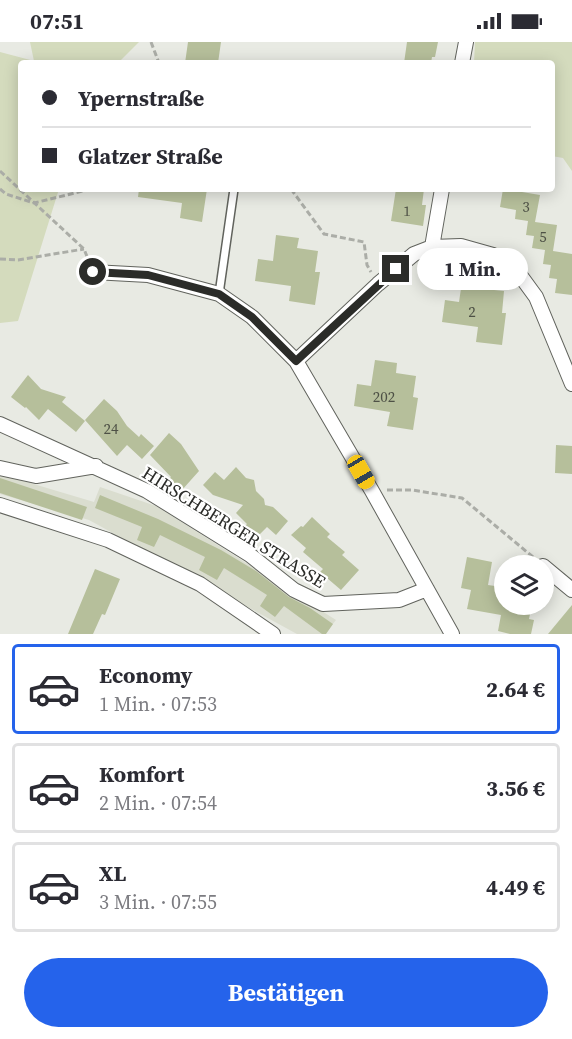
<!DOCTYPE html>
<html lang="de">
<meta charset="utf-8">
<style>
:root{--surface:#fff;--page:#f7f7f7;--text:#2b2b33;--muted:#7c7c81;--line:#e1e1e2;--accent:#2563eb}
body{margin:0;font-family:"Source Serif 4",serif;background:var(--page);color:var(--text);height:100vh;display:flex;flex-direction:column;font-size:22px;white-space:nowrap}
*{box-sizing:border-box;margin:0}
p{font-size:20px;color:var(--muted)}
.icon{flex:none;width:33px;height:33px;fill:none;stroke:currentColor;stroke-width:2;stroke-linecap:round;stroke-linejoin:round}
.map{position:relative;height:592px;overflow:hidden}
.details{display:flex;flex-direction:column;background:var(--surface);flex:1}
.details>*{flex:none}
.top-card{position:absolute;left:18px;top:18px;width:537px;height:132px;border-radius:6px;box-shadow:0 3px 15px #0003;display:grid;align-content:center;height:132px;padding:0 24px;background:var(--surface)}
.controls{position:absolute;left:494px;top:513px;display:grid;gap:12px}
.controls a{display:grid;place-items:center;width:60px;height:60px;border-radius:50%;background:var(--surface);box-shadow:0 3px 15px #0003;font-size:30px}
.end{position:absolute;width:27px;height:27px;margin:-14px;border:8px solid #2b2c29;background:#fff;box-shadow:0 0 0 3px #fff}
.from{border-radius:50%}
.bubble{position:absolute;height:42px;border-radius:21px;background:var(--surface);box-shadow:0 3px 15px #0003;font-size:20px;font-weight:700;line-height:42px;text-align:center}
.car{position:absolute;width:18px;height:36px;margin:-18px -9px;border-radius:8px;box-shadow:0 0 4px 2px #0007;background:linear-gradient(#f5c518 24%,#345 0 40%,#f5c518 0 76%,#345 0 86%,#f5c518 0)}
.top-card b{display:flex;align-items:center;gap:21px;height:57px;font-size:22px}
.top-card b+b{border-top:2px solid var(--line)}
.top-card i{width:15px;height:15px;background:var(--text)}
ul{padding:10px 0 0;list-style:none}
li{display:flex;align-items:center;gap:18px;height:90px;margin:0 12px 9px;padding:0 12px;border:3px solid var(--line);border-radius:6px}
li div{flex:1}
li b{display:block;font-size:22px}
li em{font-style:normal;font-weight:700}
li.selected{border-color:var(--accent)}
li>.icon{width:54px;height:54px;stroke-width:1.5}
.button{display:flex;gap:12px;margin-top:auto;padding:12px 24px}
.button a{flex:1;height:69px;border-radius:36px;background:var(--accent);color:#fff;font-size:24px;font-weight:700;line-height:69px;text-align:center}
.status{display:flex;justify-content:space-between;align-items:center;height:42px;padding:0 30px;background:var(--surface);direction:ltr}
.status svg{height:16px;fill:currentColor}
.map>svg:first-child{display:block}
.built{fill:#daddcf}
.green{fill:#d4dbbd}
.building{fill:#b6bf9b}
.lines{fill:none;stroke-linecap:round;stroke-linejoin:round}
.service-casing{stroke:#61635d;stroke-width:10}
.minor-casing{stroke:#61635d;stroke-width:16}
.path{stroke:#abada7;stroke-width:3;stroke-dasharray:6 3;stroke-linecap:butt}
.service{stroke:#fff;stroke-width:7}
.minor{stroke:#fff;stroke-width:14}
.route{stroke:#2b2c29;stroke-width:8}
.labels{text-anchor:middle;dominant-baseline:central;stroke-width:4.5;stroke-linejoin:round;paint-order:stroke}
.number-label{font-size:15px;fill:#4e5146}
.street-label{font-size:18px;fill:#2b2c29;stroke:#fff}
</style>
<div class="status"><b>07:51</b><svg viewBox="0 0 49 12"><path d="M0 12V9h3v3zM5 12V6h3v6zM10 12V3h3v9zM15 12V0h3v12zM26 1h20v11H26zM47 4h2v5h-2z"/></svg></div>
<div class="map">
<svg width="572" height="592" viewBox="0 0 572 592">
<rect width="100%" height="100%" fill="#e8eae3"/>
<!-- built -->
<path class="built" d="M 0,432 L 94,460 L 100,445 L 156,464 L 336,578 L 325,592 L 297,592 L 89,478 L 0,452 Z"/>
<!-- green -->
<path class="green" d="M 30,0 L 139,0 L 118,21 L 21,21 L 21,147 L 59,147 L 18,279 L 0,281 L 0,10 L 34,19 Z
M 475,0 L 572,0 L 572,129 L 563,116 L 552,114 L 552,21 L 474,21 Z"/>
<!-- building -->
<path class="building" d="M 188,0 L 221,0 L 218,21 L 185,21 Z
M 407,0 L 438,0 L 435,15 L 432,15 L 431,21 L 404,21 Z
M 139,147 L 207,147 L 202,180 L 180,176 L 182,161 L 138,155 Z
M 396,147 L 424,147 L 422,163 L 426,163 L 423,184 L 391,179 Z
M 503,147 L 516,147 L 516,149 L 540,153 L 535,180 L 557,183 L 553,209 L 572,212 L 572,253 L 555,251 L 557,237 L 549,236 L 551,223 L 543,222 L 545,208 L 532,206 L 534,194 L 526,193 L 528,179 L 515,177 L 516,168 L 500,165 Z
M 276,193 L 299,196 L 297,206 L 318,209 L 315,230 L 320,230 L 315,263 L 289,259 L 291,244 L 255,239 L 258,217 L 273,219 Z
M 463,233 L 485,237 L 484,247 L 504,249 L 502,271 L 506,271 L 502,303 L 476,300 L 478,285 L 442,280 L 445,258 L 459,260 Z
M 375,318 L 397,321 L 396,331 L 416,334 L 413,355 L 418,356 L 413,388 L 387,384 L 390,370 L 354,364 L 357,342 L 371,344 Z
M 28,333 L 41,347 L 66,355 L 62,360 L 85,379 L 76,390 L 48,367 L 39,378 L 26,365 L 25,366 L 11,355 Z
M 104,357 L 117,369 L 127,384 L 139,395 L 141,392 L 154,404 L 142,417 L 127,403 L 117,414 L 85,378 Z
M 169,391 L 181,402 L 199,429 L 182,448 L 169,437 L 171,435 L 150,413 Z
M 556,403 L 572,404 L 572,432 L 555,431 Z
M 236,425 L 246,436 L 254,438 L 256,449 L 264,457 L 265,463 L 273,465 L 288,479 L 276,493 L 267,485 L 257,495 L 245,484 L 247,482 L 236,471 L 243,463 L 213,453 L 203,443 L 215,430 L 224,438 Z
M 0,436 L 87,465 L 82,478 L 0,451 Z
M 100,453 L 158,477 L 221,508 L 256,529 L 289,555 L 310,566 L 333,582 L 326,592 L 322,592 L 284,564 L 275,575 L 260,564 L 267,553 L 224,526 L 217,538 L 199,528 L 205,515 L 160,493 L 154,505 L 137,498 L 142,485 L 95,466 Z
M 312,475 L 330,492 L 327,495 L 345,510 L 342,513 L 359,528 L 341,548 L 320,530 L 323,527 L 303,510 L 306,506 L 291,493 L 301,484 L 303,485 Z
M 467,515 L 492,520 L 488,543 L 495,544 L 495,547 L 504,549 L 504,562 L 531,567 L 529,577 L 534,578 L 531,592 L 510,592 L 498,589 L 501,573 L 467,567 L 471,548 L 461,546 Z
M 95,527 L 120,537 L 105,573 L 102,572 L 93,592 L 68,592 Z
M 572,563 L 572,592 L 548,592 Z"/>
<g class="lines">
<defs>
<path id="service" d="M 219,252 L 234,147"/>
<path id="minor" d="M 462,21 L 466,0
M 432,205 L 442,147
M 93,230 L 148,233 L 219,252 L 252,275 L 296,319 L 372,449 L 452,592
M 296,319 L 378,242 L 414,212 L 432,205 L 461,204 L 493,213 L 517,229 L 536,255 L 572,342
M 0,382 L 147,449 L 250,513 L 294,548 L 323,562 L 399,558 L 427,547
M 0,426 L 36,434 L 96,424
M 0,463 L 108,498 L 200,542 L 273,592
M 543,524 L 572,548"/>
</defs>
<!-- service casing -->
<use href="#service" class="service-casing"/>
<!-- minor casing -->
<use href="#minor" class="minor-casing"/>
<!-- path -->
<path class="path" d="M 151,0 L 159,21
M 0,129 L 84,207 L 88,217
M 0,147 L 6,152 L 34,161 L 91,147
M 291,147 L 324,192 L 364,200 L 367,223 L 371,230
M 0,217 L 18,218 L 84,207
M 387,448 L 412,448 L 462,456 L 533,515"/>
<!-- service -->
<use href="#service" class="service"/>
<!-- minor -->
<use href="#minor" class="minor"/>
</g>
<g class="lines">
<!-- route -->
<path class="route" d="M 93,230 L 148,233 L 219,252 L 252,275 L 296,319 L 396,227"/>
</g>
<g class="labels">
<!-- number labels -->
<g class="number-label">
<text x="526" y="164">3</text>
<text x="407" y="168">1</text>
<text x="543" y="194">5</text>
<text x="472" y="269">2</text>
<text x="384" y="354">202</text>
<text x="111" y="386">24</text>
</g>
<!-- street labels -->
<g class="street-label">
<text transform="translate(234 485) rotate(32)">HIRSCHBERGER STRASSE</text>
</g>
</g>
</svg>
<div class="controls">
<a><svg class="icon" aria-label="layers" viewBox="0 0 24 24"><path d="M12 4l9 5-9 5-9-5zM3 14l9 5 9-5"/></svg></a>
</div>
<i class="end from" style="left:93px;top:230px"></i>
<i class="end" style="left:396px;top:227px"></i>
<div class="bubble" style="left:417px;top:206px;width:111px">1 Min.</div>
<i class="car" style="left:361px;top:430px;rotate:150deg"></i>
<div class="top-card">
<b><i class="from"></i>Ypernstraße</b>
<b><i></i>Glatzer Straße</b>
</div>
</div>
<section class="details">
<ul>
<li class="selected"><svg class="icon" aria-label="car" viewBox="0 0 24 24"><path d="M5 17H2v-5l4-1 3-4h7l3 4 3 1v5h-3M9 17h6M6 11h13"/><circle cx="7" cy="17" r="2"/><circle cx="17" cy="17" r="2"/></svg><div><b>Economy</b><p>1 Min. · 07:53</p></div><em>2.64 €</em></li>
<li><svg class="icon" aria-label="car" viewBox="0 0 24 24"><path d="M5 17H2v-5l4-1 3-4h7l3 4 3 1v5h-3M9 17h6M6 11h13"/><circle cx="7" cy="17" r="2"/><circle cx="17" cy="17" r="2"/></svg><div><b>Komfort</b><p>2 Min. · 07:54</p></div><em>3.56 €</em></li>
<li><svg class="icon" aria-label="car" viewBox="0 0 24 24"><path d="M5 17H2v-5l4-1 3-4h7l3 4 3 1v5h-3M9 17h6M6 11h13"/><circle cx="7" cy="17" r="2"/><circle cx="17" cy="17" r="2"/></svg><div><b>XL</b><p>3 Min. · 07:55</p></div><em>4.49 €</em></li>
</ul>
<div class="button"><a>Bestätigen</a></div>
</section>
